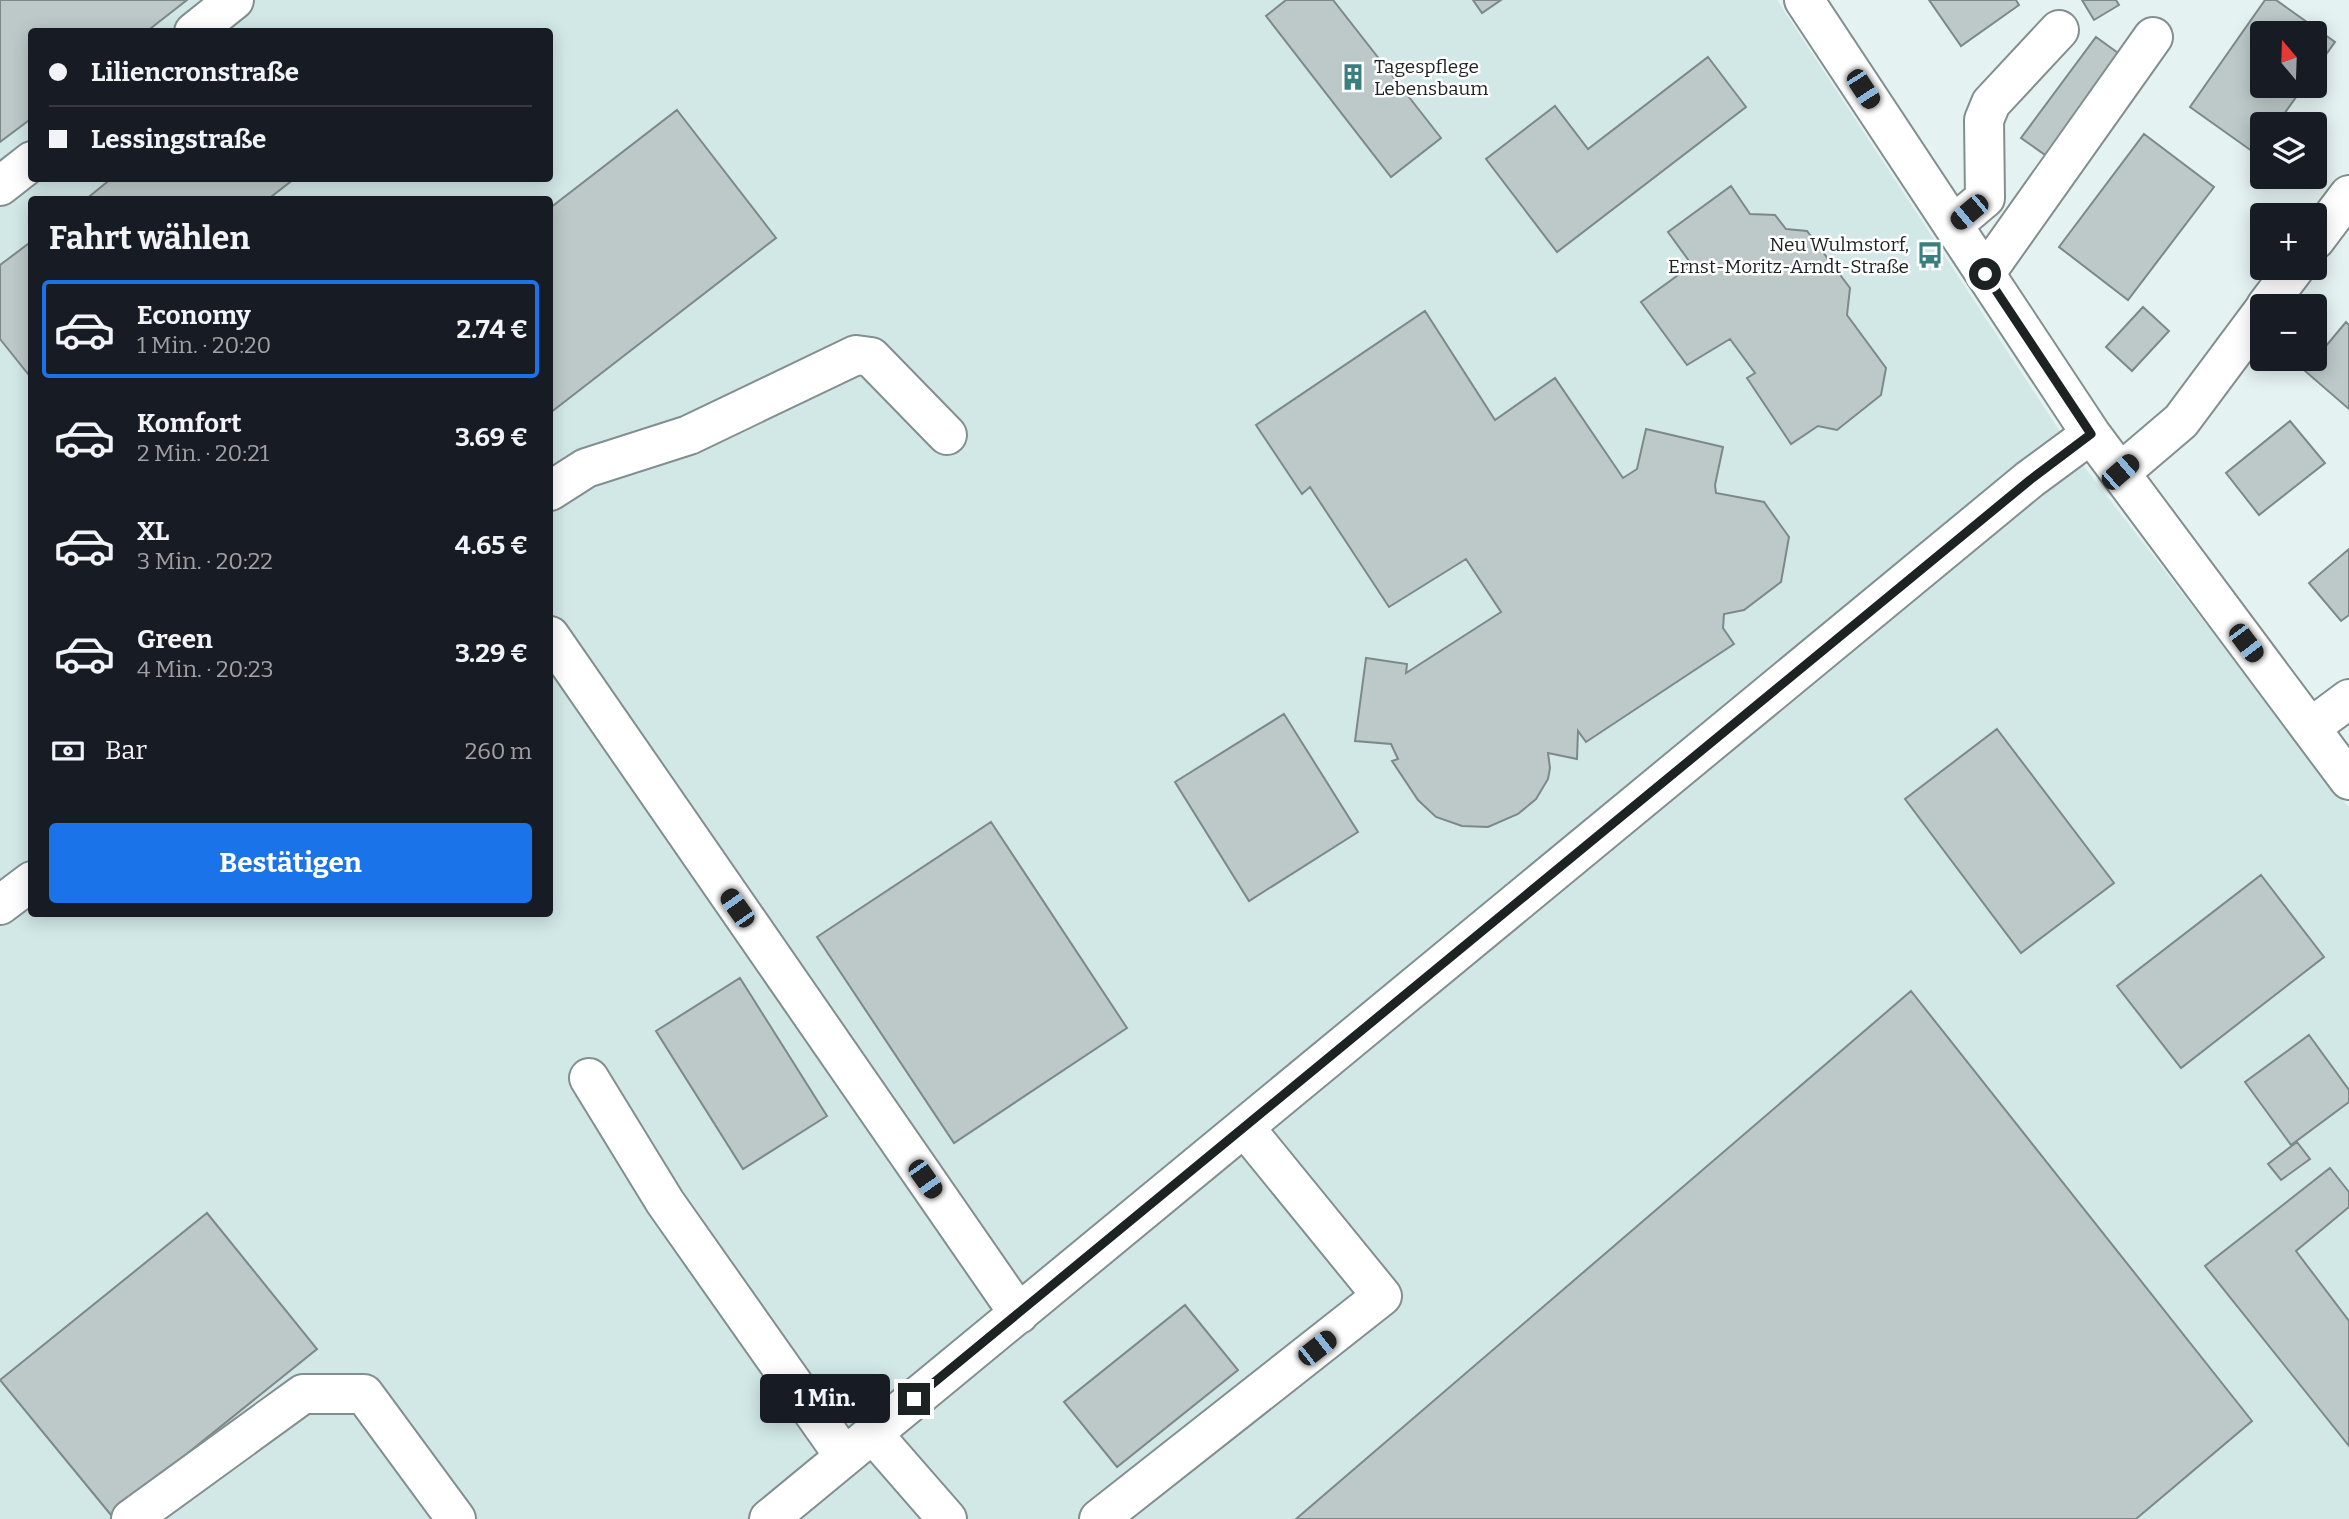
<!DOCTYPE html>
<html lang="de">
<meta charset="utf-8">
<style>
:root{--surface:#171b24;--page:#20242c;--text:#f1f3f6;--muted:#9ea1a6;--line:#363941;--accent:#1a73e8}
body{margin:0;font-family:Bitter,serif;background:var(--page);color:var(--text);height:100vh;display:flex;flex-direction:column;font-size:26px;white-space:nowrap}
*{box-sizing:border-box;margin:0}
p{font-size:23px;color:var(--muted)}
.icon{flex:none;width:38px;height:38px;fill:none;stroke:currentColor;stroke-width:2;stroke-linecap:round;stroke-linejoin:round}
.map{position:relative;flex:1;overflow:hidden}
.details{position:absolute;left:28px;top:196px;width:525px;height:721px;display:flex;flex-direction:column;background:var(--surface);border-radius:7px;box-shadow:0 4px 18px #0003}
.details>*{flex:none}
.guide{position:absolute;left:28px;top:28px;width:525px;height:154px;border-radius:7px;box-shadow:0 4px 18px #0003;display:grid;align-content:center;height:154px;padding:0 21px;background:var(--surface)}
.needle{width:46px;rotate:341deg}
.fabs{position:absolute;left:2250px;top:21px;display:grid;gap:14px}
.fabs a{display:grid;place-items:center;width:77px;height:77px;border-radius:7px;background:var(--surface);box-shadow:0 4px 18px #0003;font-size:35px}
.end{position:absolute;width:32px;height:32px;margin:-16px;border:9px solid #1d2222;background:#fff;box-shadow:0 0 0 4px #fff}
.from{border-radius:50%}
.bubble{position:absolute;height:49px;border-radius:7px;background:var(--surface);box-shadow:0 4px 18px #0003;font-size:23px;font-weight:700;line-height:49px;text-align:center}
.car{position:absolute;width:21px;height:42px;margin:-21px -10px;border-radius:9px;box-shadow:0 0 5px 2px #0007;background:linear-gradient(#222 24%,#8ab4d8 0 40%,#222 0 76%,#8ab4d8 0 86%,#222 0)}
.guide b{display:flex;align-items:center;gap:24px;height:66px;font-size:26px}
.guide b+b{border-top:2px solid var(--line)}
.guide i{width:18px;height:18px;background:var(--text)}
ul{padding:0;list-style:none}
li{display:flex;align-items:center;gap:21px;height:98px;margin:0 14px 10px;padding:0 7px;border:4px solid transparent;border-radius:7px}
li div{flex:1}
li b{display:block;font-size:26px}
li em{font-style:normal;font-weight:700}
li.current{border-color:var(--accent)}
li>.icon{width:63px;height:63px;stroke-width:1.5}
h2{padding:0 21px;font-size:32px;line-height:84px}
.pay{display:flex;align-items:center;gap:18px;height:77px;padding:0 21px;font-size:26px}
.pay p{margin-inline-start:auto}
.button{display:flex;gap:14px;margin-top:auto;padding:14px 21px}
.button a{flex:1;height:80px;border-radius:7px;background:var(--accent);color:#fff;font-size:28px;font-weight:700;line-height:80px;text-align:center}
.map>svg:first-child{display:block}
.built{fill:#d1e8e7;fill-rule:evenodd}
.building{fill:#bcc9c8;stroke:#7d8989;stroke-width:2}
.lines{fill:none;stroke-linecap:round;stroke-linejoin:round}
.minor-casing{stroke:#828f8e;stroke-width:42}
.minor{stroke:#fff;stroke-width:38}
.route{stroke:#1d2222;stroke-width:9}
.labels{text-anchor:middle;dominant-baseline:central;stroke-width:5;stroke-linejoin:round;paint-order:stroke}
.poi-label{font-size:19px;fill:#1d2222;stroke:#fff;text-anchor:start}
</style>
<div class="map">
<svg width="2349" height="1519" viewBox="0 0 2349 1519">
<rect width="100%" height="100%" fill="#e4f2f1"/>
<!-- built -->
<path class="built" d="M 0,0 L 1777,0 L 2078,459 L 2349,808 L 2349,1519 L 0,1519 ZM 32,32 L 550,32 L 550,178 L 32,178 ZM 32,200 L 550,200 L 550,914 L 32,914 Z"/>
<!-- building -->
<path class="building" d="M 0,0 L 187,0 L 146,32 L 32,32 L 32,118 L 0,142 Z
M 1286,0 L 1333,0 L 1441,138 L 1391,177 L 1266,16 Z
M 1473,0 L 1501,0 L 1482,13 Z
M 1929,0 L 2016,0 L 2019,5 L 1961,46 Z
M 2082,0 L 2116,0 L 2119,5 L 2094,20 Z
M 2265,0 L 2276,0 L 2335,42 L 2315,70 L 2315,33 L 2263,33 L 2263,86 L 2304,86 L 2277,124 L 2263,124 L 2263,145 L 2256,154 L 2190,107 Z
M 2096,37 L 2125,58 L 2051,159 L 2021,138 Z
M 1708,57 L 1746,107 L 1557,252 L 1486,159 L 1555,106 L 1588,149 Z
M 677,110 L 776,238 L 550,413 L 550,208 Z
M 2144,134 L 2214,187 L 2128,300 L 2059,247 Z
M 112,178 L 294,178 L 294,179 L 267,200 L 85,200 Z
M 1731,186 L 1750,214 L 1775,215 L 1786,229 L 1807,231 L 1850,288 L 1847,315 L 1886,368 L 1881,395 L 1837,430 L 1818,426 L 1791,444 L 1747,378 L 1755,373 L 1730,339 L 1687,365 L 1641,302 L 1692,265 L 1668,232 Z
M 32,241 L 32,379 L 0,339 L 0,265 Z
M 2143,307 L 2169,331 L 2132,371 L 2106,347 Z
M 1425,311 L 1495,420 L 1555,378 L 1623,478 L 1637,469 L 1646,429 L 1723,447 L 1715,485 L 1716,493 L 1764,502 L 1789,537 L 1781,582 L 1744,610 L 1724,614 L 1723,628 L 1734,644 L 1586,742 L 1578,731 L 1577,759 L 1548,753 L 1550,768 L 1548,779 L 1536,799 L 1518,814 L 1488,827 L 1462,826 L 1436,817 L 1418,800 L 1392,761 L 1398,759 L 1391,744 L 1355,741 L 1366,658 L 1407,664 L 1406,673 L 1501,612 L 1466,559 L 1389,607 L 1310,487 L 1302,494 L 1256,425 Z
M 2346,322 L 2349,325 L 2349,409 L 2305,371 Z
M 2290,421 L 2325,463 L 2259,515 L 2226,473 Z
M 2349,549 L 2349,615 L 2341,621 L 2309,583 Z
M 1284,714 L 1358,832 L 1249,901 L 1175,782 Z
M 1997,729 L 2114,883 L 2021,953 L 1905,799 Z
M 991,822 L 1127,1028 L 954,1143 L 817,937 Z
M 2261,875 L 2324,957 L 2181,1068 L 2117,986 Z
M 740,978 L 827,1116 L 743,1169 L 656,1031 Z
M 1911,991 L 2252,1421 L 2136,1519 L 1296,1519 Z
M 2309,1035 L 2349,1090 L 2349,1102 L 2291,1145 L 2245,1082 Z
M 2297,1142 L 2310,1159 L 2281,1180 L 2268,1164 Z
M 2330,1168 L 2349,1192 L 2349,1207 L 2296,1251 L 2349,1321 L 2349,1446 L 2205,1266 Z
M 207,1213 L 317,1349 L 111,1515 L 0,1380 Z
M 1185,1305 L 1238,1370 L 1117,1467 L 1064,1402 Z"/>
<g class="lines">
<defs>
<path id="minor" d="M 1804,0 L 2091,434 L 2349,780
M 194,32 L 234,0
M 0,186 L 32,161
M 1953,225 L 1985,198 L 1984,120 L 1991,103 L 2059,30
M 2315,240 L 2349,195
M 1985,274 L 2153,37
M 2266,306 L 2295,268
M 2120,473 L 2181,421 L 2263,311
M 550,491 L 586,468 L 689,435 L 856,355 L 871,357 L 947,435
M 550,636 L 1019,1314
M 2310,728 L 2349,699
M 0,905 L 32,881
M 589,1078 L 665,1202 L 844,1456
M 872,1433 L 947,1519
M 131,1519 L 303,1394 L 364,1394 L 456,1519
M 769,1519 L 2030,479 L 2091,434
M 1099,1519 L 1382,1296 L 1245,1128"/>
</defs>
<!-- minor casing -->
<use href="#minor" class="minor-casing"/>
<!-- minor -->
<use href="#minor" class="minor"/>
</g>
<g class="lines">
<!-- route -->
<path class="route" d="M 914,1399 L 2030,480 L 2091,434 L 1985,274"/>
</g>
<!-- icons -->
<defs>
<symbol id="building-bare" viewBox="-9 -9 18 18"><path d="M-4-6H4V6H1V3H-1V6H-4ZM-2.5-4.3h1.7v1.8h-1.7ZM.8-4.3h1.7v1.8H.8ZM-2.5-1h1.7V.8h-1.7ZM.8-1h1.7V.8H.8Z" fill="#38807f" stroke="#fff" stroke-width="2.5" paint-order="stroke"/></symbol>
<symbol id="bus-bare" viewBox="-9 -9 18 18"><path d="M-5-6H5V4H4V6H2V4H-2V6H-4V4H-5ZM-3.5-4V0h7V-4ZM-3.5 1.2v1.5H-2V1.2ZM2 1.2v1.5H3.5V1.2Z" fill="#38807f" stroke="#fff" stroke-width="2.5" paint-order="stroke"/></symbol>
</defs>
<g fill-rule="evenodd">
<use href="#building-bare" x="1334" y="58" width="38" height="38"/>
<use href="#bus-bare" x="1911" y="236" width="38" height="38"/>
</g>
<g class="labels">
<!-- poi labels -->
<g class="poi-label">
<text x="1374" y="66">Tagespflege<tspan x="1374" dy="22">Lebensbaum</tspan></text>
<text x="1909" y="244" text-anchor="end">Neu Wulmstorf,<tspan x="1909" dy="22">Ernst-Moritz-Arndt-Straße</tspan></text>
</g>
</g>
</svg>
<div class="fabs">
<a><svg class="needle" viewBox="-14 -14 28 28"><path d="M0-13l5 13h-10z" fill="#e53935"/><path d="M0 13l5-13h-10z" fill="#9ea1a6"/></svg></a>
<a><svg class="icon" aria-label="layers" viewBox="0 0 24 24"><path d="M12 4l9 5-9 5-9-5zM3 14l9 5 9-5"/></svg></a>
<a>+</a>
<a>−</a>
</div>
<i class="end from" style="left:1985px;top:274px"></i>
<i class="end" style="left:914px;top:1399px"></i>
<div class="bubble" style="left:760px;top:1374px;width:130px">1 Min.</div>
<i class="car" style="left:1863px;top:89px;rotate:147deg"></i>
<i class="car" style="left:1969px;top:212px;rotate:230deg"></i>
<i class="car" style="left:2120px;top:472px;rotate:49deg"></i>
<i class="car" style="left:2246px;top:643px;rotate:143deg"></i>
<i class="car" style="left:737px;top:908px;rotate:325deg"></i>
<i class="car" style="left:925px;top:1179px;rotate:145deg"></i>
<i class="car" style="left:1317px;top:1348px;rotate:52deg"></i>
<div class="guide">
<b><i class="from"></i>Liliencronstraße</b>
<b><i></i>Lessingstraße</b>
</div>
<section class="details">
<h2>Fahrt wählen</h2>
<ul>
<li class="current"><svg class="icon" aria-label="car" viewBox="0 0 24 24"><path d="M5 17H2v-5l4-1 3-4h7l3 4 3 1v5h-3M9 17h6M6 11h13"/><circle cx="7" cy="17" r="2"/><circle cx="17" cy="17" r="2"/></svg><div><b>Economy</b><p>1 Min. · 20:20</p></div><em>2.74 €</em></li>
<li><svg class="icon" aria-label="car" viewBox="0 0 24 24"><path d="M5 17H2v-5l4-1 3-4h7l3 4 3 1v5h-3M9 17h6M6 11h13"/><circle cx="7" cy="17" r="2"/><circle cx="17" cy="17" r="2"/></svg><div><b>Komfort</b><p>2 Min. · 20:21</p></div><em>3.69 €</em></li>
<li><svg class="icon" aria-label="car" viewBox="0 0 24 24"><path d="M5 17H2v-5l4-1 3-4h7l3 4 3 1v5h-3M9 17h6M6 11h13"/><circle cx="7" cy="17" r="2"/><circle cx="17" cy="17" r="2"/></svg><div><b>XL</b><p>3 Min. · 20:22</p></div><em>4.65 €</em></li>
<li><svg class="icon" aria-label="car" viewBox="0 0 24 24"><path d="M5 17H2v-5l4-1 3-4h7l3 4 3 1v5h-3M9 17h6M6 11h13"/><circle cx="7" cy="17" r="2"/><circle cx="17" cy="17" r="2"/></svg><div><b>Green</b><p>4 Min. · 20:23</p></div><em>3.29 €</em></li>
</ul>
<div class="pay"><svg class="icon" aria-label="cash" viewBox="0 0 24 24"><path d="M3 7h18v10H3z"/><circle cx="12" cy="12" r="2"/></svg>Bar<p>260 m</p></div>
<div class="button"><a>Bestätigen</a></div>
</section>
</div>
